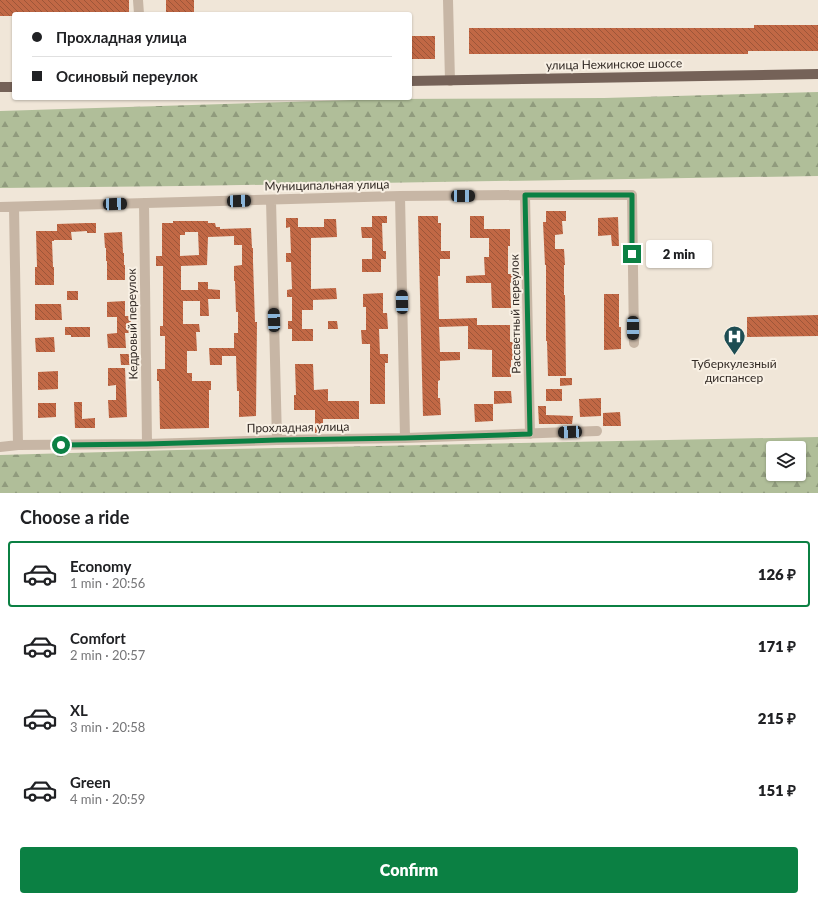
<!DOCTYPE html>
<meta charset="utf-8">
<style>
:root{--surface:#fff;--page:#f6f6f6;--text:#202124;--muted:#757577;--line:#e0e0e0;--accent:#0b8043}
body{margin:0;font-family:Lato,sans-serif;background:var(--page);color:var(--text);height:100vh;display:flex;flex-direction:column;font-size:15px;white-space:nowrap}
*{box-sizing:border-box;margin:0}
p{font-size:13px;color:var(--muted)}
.icon{flex:none;width:22px;height:22px;fill:none;stroke:currentColor;stroke-width:2;stroke-linecap:round;stroke-linejoin:round}
.map{position:relative;height:493px;overflow:hidden}
.side{display:flex;flex-direction:column;background:var(--surface);flex:1}
.side>*{flex:none}
.hud{position:absolute;left:12px;top:12px;width:400px;height:88px;border-radius:4px;box-shadow:0 1px 3px #0004;display:grid;align-content:center;height:88px;padding:0 20px;background:var(--surface)}
.buttons{position:absolute;left:766px;top:441px;display:grid;gap:8px}
.buttons a{display:grid;place-items:center;width:40px;height:40px;border-radius:4px;background:var(--surface);box-shadow:0 1px 3px #0004;font-size:20px}
.end{position:absolute;width:18px;height:18px;margin:-9px;border:5px solid #0b8043;background:#fff;box-shadow:0 0 0 2px #fff}
.from{border-radius:50%}
.bubble{position:absolute;height:28px;border-radius:4px;background:var(--surface);box-shadow:0 1px 3px #0004;font-size:13px;font-weight:800;line-height:28px;text-align:center}
.car{position:absolute;width:12px;height:24px;margin:-12px -6px;border-radius:5px;box-shadow:0 0 3px 1px #0007;background:linear-gradient(#222 24%,#8ab4d8 0 40%,#222 0 76%,#8ab4d8 0 86%,#222 0)}
.hud b{display:flex;align-items:center;gap:14px;height:38px;font-size:15px}
.hud b+b{border-top:1px solid var(--line)}
.hud i{width:10px;height:10px;background:var(--text)}
ul{padding:0;list-style:none}
li{display:flex;align-items:center;gap:12px;height:66px;margin:0 8px 6px;padding:0 12px;border:2px solid transparent;border-radius:4px}
li div{flex:1}
li b{display:block;font-size:15px}
li em{font-style:normal;font-weight:800}
li.on{border-color:var(--accent)}
li>.icon{width:36px;height:36px;stroke-width:1.5}
h2{padding:0 20px;font-size:18px;line-height:48px}
.action{display:flex;gap:8px;margin-top:auto;padding:8px 20px}
.action a{flex:1;height:46px;border-radius:4px;background:var(--accent);color:#fff;font-size:16px;font-weight:800;line-height:46px;text-align:center}
.map>svg:first-child{display:block}
.forest{fill:url(#forest-firs);fill-rule:evenodd}
.building{fill:url(#building-back-hatch);fill-rule:evenodd}
.lines{fill:none;stroke-linecap:round;stroke-linejoin:round}
.minor{stroke:#c7b6a5;stroke-width:10}
.major{stroke:#756258;stroke-width:10}
.route{stroke:#0b8043;stroke-width:5}
.labels{text-anchor:middle;dominant-baseline:central;stroke-width:4;stroke-linejoin:round;paint-order:stroke}
.street-label{font-size:12px;fill:#332b26;stroke:#f8f0e4}
.poi-label{font-size:12px;fill:#332b26;stroke:#f8f0e4}
</style>
<div class="map">
<svg width="818" height="493" viewBox="0 0 818 493">
<defs>
<pattern id="forest-firs" width="22" height="20" patternUnits="userSpaceOnUse"><rect width="22" height="20" fill="#b0be99"/><path d="M5 1l3.5 6h-7zM16 11l3.5 6h-7z" fill="#909b7d"/></pattern>
<pattern id="building-back-hatch" width="6" height="6" patternUnits="userSpaceOnUse"><rect width="6" height="6" fill="#c16845"/><path d="M-1 5l2 2M0 0l6 6M5-1l2 2" fill="none" stroke="#9d5639"/></pattern>
</defs>
<rect width="100%" height="100%" fill="#f0e6d8"/>
<!-- forest -->
<path class="forest" d="M 818,92 L 818,176 L 183,186 L 0,188 L 0,111 L 387,99 L 604,98 Z
M 818,437 L 818,493 L 0,493 L 0,455 L 177,450 ZM 773,448 L 799,448 L 799,474 L 773,474 Z"/>
<!-- building -->
<path class="building" d="M 0,0 L 129,0 L 129,14 L 14,14 L 14,16 L 0,16 Z
M 166,0 L 194,0 L 194,13 L 166,13 Z
M 754,25 L 818,25 L 818,51 L 748,51 L 748,54 L 469,54 L 469,28 L 754,28 Z
M 410,36 L 435,36 L 435,59 L 410,59 Z
M 546,211 L 566,211 L 566,221 L 562,221 L 563,234 L 555,235 L 555,249 L 564,249 L 565,265 L 564,265 L 564,295 L 565,295 L 566,376 L 548,376 L 547,341 L 546,341 L 546,265 L 545,265 L 543,222 L 546,222 Z
M 372,216 L 387,216 L 387,223 L 382,223 L 383,251 L 386,251 L 386,259 L 381,259 L 381,272 L 362,272 L 362,259 L 372,259 L 372,238 L 362,238 L 361,227 L 372,227 Z
M 418,216 L 438,216 L 438,223 L 441,223 L 441,251 L 450,251 L 450,259 L 440,259 L 440,276 L 438,276 L 439,319 L 446,319 L 477,318 L 477,325 L 510,325 L 510,342 L 515,342 L 516,345 L 519,345 L 519,357 L 515,357 L 515,360 L 511,360 L 511,377 L 492,377 L 492,350 L 468,349 L 468,326 L 439,327 L 440,352 L 460,352 L 460,360 L 440,361 L 440,380 L 438,381 L 438,398 L 440,398 L 441,415 L 423,416 Z
M 470,216 L 484,216 L 484,229 L 510,229 L 510,246 L 508,246 L 508,274 L 513,274 L 514,282 L 510,283 L 511,308 L 492,308 L 491,283 L 466,283 L 466,276 L 485,275 L 484,257 L 489,257 L 489,238 L 470,238 Z
M 618,217 L 619,246 L 612,246 L 611,235 L 598,236 L 598,218 Z
M 286,218 L 298,218 L 298,227 L 324,227 L 324,219 L 336,219 L 337,237 L 311,238 L 311,289 L 336,288 L 337,299 L 313,300 L 313,310 L 302,310 L 302,329 L 313,329 L 313,341 L 292,341 L 292,329 L 288,329 L 288,321 L 292,321 L 292,297 L 287,297 L 287,290 L 292,289 L 291,262 L 286,262 L 286,253 L 291,253 L 290,227 L 286,228 Z
M 173,221 L 208,221 L 208,223 L 215,223 L 216,227 L 220,227 L 220,229 L 251,228 L 252,248 L 253,248 L 253,261 L 255,322 L 257,322 L 256,416 L 239,417 L 239,391 L 237,391 L 236,356 L 222,356 L 222,365 L 210,365 L 209,348 L 234,348 L 234,333 L 238,333 L 238,312 L 236,312 L 235,281 L 234,281 L 234,266 L 242,265 L 242,245 L 234,245 L 234,236 L 208,237 L 207,265 L 181,266 L 181,290 L 198,290 L 198,282 L 208,282 L 208,289 L 220,290 L 220,299 L 208,299 L 209,316 L 200,316 L 200,301 L 183,301 L 183,324 L 199,324 L 200,332 L 196,332 L 197,351 L 187,351 L 187,373 L 192,373 L 192,381 L 211,381 L 211,390 L 209,390 L 209,428 L 160,429 L 159,381 L 157,381 L 157,369 L 165,369 L 165,336 L 160,336 L 160,326 L 163,326 L 163,266 L 156,266 L 156,256 L 162,256 L 162,223 L 173,223 ZM 185,232 L 198,232 L 199,255 L 180,256 L 180,235 L 185,235 Z
M 87,223 L 96,223 L 96,233 L 87,233 L 87,231 L 71,232 L 72,240 L 54,240 L 54,241 L 52,241 L 53,267 L 54,267 L 54,285 L 35,285 L 35,267 L 37,267 L 36,231 L 57,231 L 57,224 Z
M 122,232 L 123,253 L 124,253 L 124,265 L 125,265 L 125,280 L 107,280 L 107,261 L 106,261 L 106,248 L 105,248 L 104,233 Z
M 67,291 L 78,291 L 78,300 L 67,300 Z
M 383,293 L 383,313 L 387,313 L 388,329 L 379,329 L 380,354 L 388,354 L 388,363 L 385,363 L 385,404 L 370,404 L 370,344 L 362,344 L 361,330 L 366,330 L 366,307 L 363,307 L 363,294 Z
M 604,294 L 619,294 L 619,327 L 621,327 L 621,349 L 604,350 Z
M 125,301 L 125,316 L 131,316 L 131,333 L 125,333 L 126,348 L 108,348 L 107,334 L 117,333 L 117,317 L 107,317 L 107,302 Z
M 35,304 L 61,304 L 62,320 L 35,320 Z
M 818,315 L 818,336 L 747,337 L 747,317 Z
M 328,321 L 337,321 L 338,329 L 328,329 Z
M 65,327 L 90,327 L 90,337 L 71,337 L 71,335 L 65,335 Z
M 54,337 L 55,352 L 36,352 L 35,338 Z
M 120,354 L 131,354 L 132,365 L 121,365 Z
M 295,364 L 313,364 L 314,390 L 328,389 L 328,401 L 359,401 L 359,419 L 323,419 L 323,433 L 315,433 L 315,410 L 294,410 L 294,395 L 296,395 Z
M 108,368 L 125,368 L 127,417 L 109,418 L 108,400 L 116,400 L 116,385 L 108,386 Z
M 58,371 L 58,389 L 38,390 L 38,372 Z
M 560,378 L 572,378 L 572,385 L 560,386 Z
M 546,389 L 562,389 L 562,401 L 546,401 Z
M 494,391 L 511,391 L 512,403 L 494,404 Z
M 601,398 L 601,416 L 580,417 L 579,399 Z
M 74,402 L 82,402 L 82,419 L 95,418 L 95,428 L 75,428 Z
M 38,403 L 56,403 L 56,417 L 38,418 Z
M 474,404 L 493,404 L 493,421 L 475,422 Z
M 538,406 L 546,406 L 546,415 L 573,416 L 572,424 L 539,424 Z
M 620,412 L 621,426 L 603,426 L 603,413 Z"/>
<g class="lines">
<!-- minor -->
<path class="minor" d="M 138,0 L 139,14
M 448,0 L 450,81
M 525,195 L 530,434
M 400,196 L 405,438
M 271,200 L 277,440
M 144,203 L 147,444
M 0,207 L 400,196 L 525,195 L 632,195 L 634,343
M 14,207 L 18,445
M 0,447 L 18,445 L 147,444 L 277,440 L 405,438 L 597,431"/>
<!-- major -->
<path class="major" d="M 410,81 L 818,74
M 0,87 L 14,87"/>
</g>
<g class="lines">
<!-- route -->
<path class="route" d="M 61,445 L 147,444 L 277,440 L 405,438 L 530,434 L 525,195 L 632,195 L 632,254"/>
</g>
<!-- icons -->
<defs>
<symbol id="hospital-pin" viewBox="-11 -11 22 30"><path d="M0 17L-7.5 6A9.5 9.5 0 1 1 7.5 6Z" fill="#1e4d53" stroke="#f8f0e4"/><path d="M-5-5h3v3.5h4V-5h3V5h-3V1.5h-4V5h-3Z" fill="#fff"/></symbol>
</defs>
<g fill-rule="evenodd">
<use href="#hospital-pin" x="722" y="324" width="25" height="34"/>
</g>
<g class="labels">
<!-- street labels -->
<g class="street-label">
<text transform="translate(614 64) rotate(-1)">улица Нежинское шоссе</text>
<text transform="translate(327 185) rotate(-1)">Муниципальная улица</text>
<text transform="translate(515 314) rotate(-91)">Рассветный переулок</text>
<text transform="translate(132 324) rotate(-91)">Кедровый переулок</text>
<text transform="translate(298 427) rotate(-1)">Прохладная улица</text>
</g>
<!-- poi labels -->
<g class="poi-label">
<text x="734" y="363">Туберкулезный<tspan x="734" dy="14">диспансер</tspan></text>
</g>
</g>
</svg>
<div class="buttons">
<a><svg class="icon" aria-label="layers" viewBox="0 0 24 24"><path d="M12 4l9 5-9 5-9-5zM3 14l9 5 9-5"/></svg></a>
</div>
<i class="end from" style="left:61px;top:445px"></i>
<i class="end" style="left:632px;top:254px"></i>
<div class="bubble" style="left:646px;top:240px;width:66px">2 min</div>
<i class="car" style="left:463px;top:196px;rotate:90deg"></i>
<i class="car" style="left:239px;top:201px;rotate:88deg"></i>
<i class="car" style="left:115px;top:204px;rotate:88deg"></i>
<i class="car" style="left:402px;top:302px;rotate:359deg"></i>
<i class="car" style="left:274px;top:320px;rotate:358deg"></i>
<i class="car" style="left:633px;top:328px;rotate:180deg"></i>
<i class="car" style="left:570px;top:432px;rotate:267deg"></i>
<div class="hud">
<b><i class="from"></i>Прохладная улица</b>
<b><i></i>Осиновый переулок</b>
</div>
</div>
<section class="side">
<h2>Choose a ride</h2>
<ul>
<li class="on"><svg class="icon" aria-label="car" viewBox="0 0 24 24"><path d="M5 17H2v-5l4-1 3-4h7l3 4 3 1v5h-3M9 17h6M6 11h13"/><circle cx="7" cy="17" r="2"/><circle cx="17" cy="17" r="2"/></svg><div><b>Economy</b><p>1 min · 20:56</p></div><em>126 ₽</em></li>
<li><svg class="icon" aria-label="car" viewBox="0 0 24 24"><path d="M5 17H2v-5l4-1 3-4h7l3 4 3 1v5h-3M9 17h6M6 11h13"/><circle cx="7" cy="17" r="2"/><circle cx="17" cy="17" r="2"/></svg><div><b>Comfort</b><p>2 min · 20:57</p></div><em>171 ₽</em></li>
<li><svg class="icon" aria-label="car" viewBox="0 0 24 24"><path d="M5 17H2v-5l4-1 3-4h7l3 4 3 1v5h-3M9 17h6M6 11h13"/><circle cx="7" cy="17" r="2"/><circle cx="17" cy="17" r="2"/></svg><div><b>XL</b><p>3 min · 20:58</p></div><em>215 ₽</em></li>
<li><svg class="icon" aria-label="car" viewBox="0 0 24 24"><path d="M5 17H2v-5l4-1 3-4h7l3 4 3 1v5h-3M9 17h6M6 11h13"/><circle cx="7" cy="17" r="2"/><circle cx="17" cy="17" r="2"/></svg><div><b>Green</b><p>4 min · 20:59</p></div><em>151 ₽</em></li>
</ul>
<div class="action"><a>Confirm</a></div>
</section>
